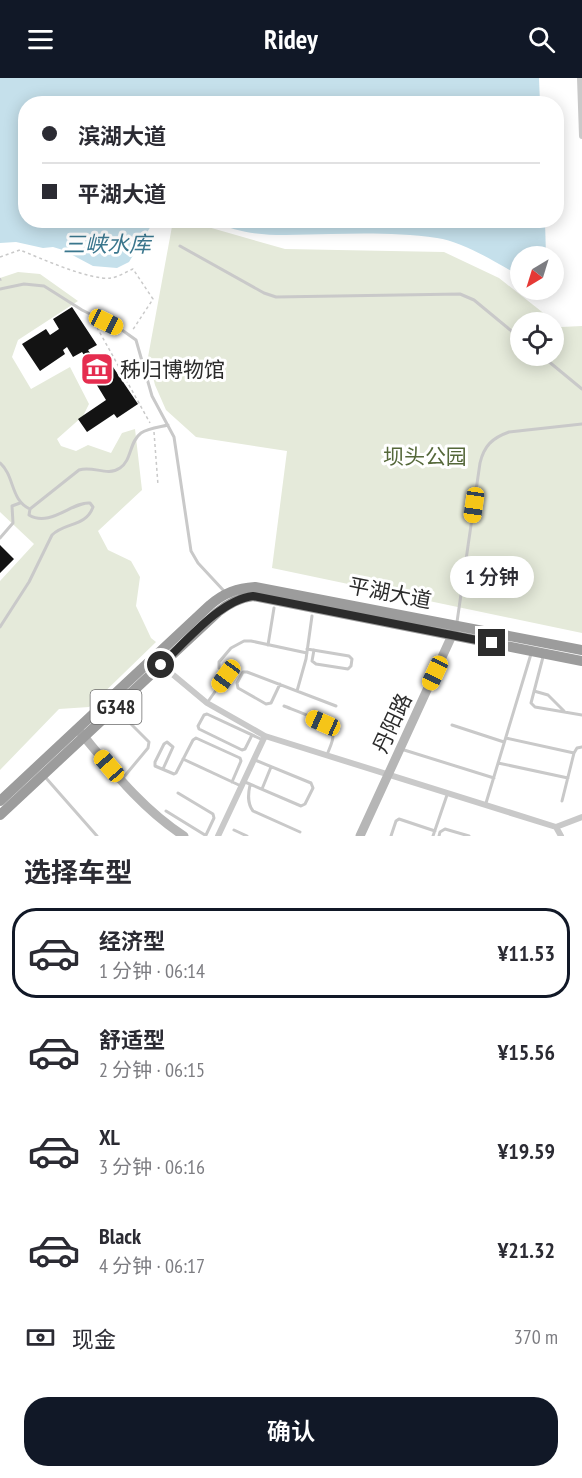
<!DOCTYPE html>
<html lang="zh">
<meta charset="utf-8">
<style>
:root{--surface:#fff;--page:#f2f2f3;--text:#2b2b33;--muted:#7c7c81;--line:#e1e1e2;--accent:#111827}
body{margin:0;font-family:"PT Sans Narrow","Noto Sans SC",sans-serif;background:var(--page);color:var(--text);height:100vh;display:flex;flex-direction:column;font-size:22px;white-space:nowrap}
*{box-sizing:border-box;margin:0}
p{font-size:20px;color:var(--muted)}
.icon{flex:none;width:33px;height:33px;fill:none;stroke:currentColor;stroke-width:2;stroke-linecap:round;stroke-linejoin:round}
.map{position:relative;height:758px;overflow:hidden}
.panel{display:flex;flex-direction:column;background:var(--surface);flex:1}
.panel>*{flex:none}
.guide{position:absolute;left:18px;top:18px;width:546px;height:132px;border-radius:24px;box-shadow:0 3px 15px #0003;display:grid;align-content:center;height:132px;padding:0 24px;background:var(--surface)}
.needle{width:39px;rotate:218deg}
.controls{position:absolute;left:510px;top:168px;display:grid;gap:12px}
.controls a{display:grid;place-items:center;width:54px;height:54px;border-radius:50%;background:var(--surface);box-shadow:0 3px 15px #0003;font-size:30px}
.end{position:absolute;width:27px;height:27px;margin:-14px;border:8px solid #2c2c2c;background:#fff;box-shadow:0 0 0 3px #fff}
.from{border-radius:50%}
.bubble{position:absolute;height:42px;border-radius:21px;background:var(--surface);box-shadow:0 3px 15px #0003;font-size:20px;font-weight:600;line-height:42px;text-align:center}
.car{position:absolute;width:18px;height:36px;margin:-18px -9px;border-radius:8px;box-shadow:0 0 4px 2px #0007;background:linear-gradient(#f5c518 24%,#345 0 40%,#f5c518 0 76%,#345 0 86%,#f5c518 0)}
.guide b{display:flex;align-items:center;gap:21px;height:57px;font-size:22px}
.guide b+b{border-top:2px solid var(--line)}
.guide i{width:15px;height:15px;background:var(--text)}
ul{padding:0;list-style:none}
li{display:flex;align-items:center;gap:18px;height:90px;margin:0 12px 9px;padding:0 12px;border:3px solid transparent;border-radius:24px}
li div{flex:1}
li b{display:block;font-size:22px}
li em{font-style:normal;font-weight:600}
li.current{border-color:var(--accent)}
li>.icon{width:54px;height:54px;stroke-width:1.5}
h2{padding:0 24px;font-size:27px;line-height:72px}
.pay{display:flex;align-items:center;gap:15px;height:66px;padding:0 24px;font-size:22px}
.pay p{margin-inline-start:auto}
.button{display:flex;gap:12px;margin-top:auto;padding:12px 24px}
.button a{flex:1;height:69px;border-radius:24px;background:var(--accent);color:#fff;font-size:24px;font-weight:600;line-height:69px;text-align:center}
header{display:flex;justify-content:space-between;align-items:center;height:78px;padding:0 24px;background:var(--accent);color:#fff;font-size:27px;font-weight:600}
.map>svg:first-child{display:block}
.green{fill:#e5eada;fill-rule:evenodd}
.water{fill:#c5e0eb}
.building{fill:#131313}
.lines{fill:none;stroke-linecap:round;stroke-linejoin:round}
.path{stroke:#c9c9c9;stroke-width:1.5;stroke-dasharray:3 3;stroke-linecap:butt}
.service{stroke:#c9c9c9;stroke-width:3}
.minor{stroke:#c9c9c9;stroke-width:6}
.secondary{stroke:#b6b6b6;stroke-width:9}
.trunk{stroke:#9c9c9c;stroke-width:10}
.route{stroke:#2c2c2c;stroke-width:8}
.labels{text-anchor:middle;dominant-baseline:central;stroke-width:6;stroke-linejoin:round;paint-order:stroke}
.shield{fill:#fff;stroke:#6b6b6b;stroke-width:1.5}
.shield-label{font-size:20px;font-weight:bold;fill:#2c2c2c}
.poi-label{font-size:21px;fill:#2c2c2c;stroke:#fff;text-anchor:start}
.park-label{font-size:21px;fill:#55683a;stroke:#fff}
.street-label{font-size:21px;fill:#2c2c2c;stroke:#fff}
.water-label{font-size:22px;font-style:italic;fill:#3b778e;stroke:#fff}
</style>
<header><svg class="icon" aria-label="menu" viewBox="0 0 24 24"><path d="M4 6h16M4 12h16M4 18h16"/></svg>Ridey<svg class="icon" aria-label="search" viewBox="0 0 24 24"><circle cx="10" cy="10" r="6"/><path d="M15 15l6 6"/></svg></header>
<div class="map">
<svg width="582" height="758" viewBox="0 0 582 758">
<rect width="100%" height="100%" fill="#fff"/>
<!-- green -->
<path class="green" d="M 173,143 L 187,143 L 285,171 L 444,174 L 499,200 L 561,249 L 582,248 L 582,555 L 272,490 L 287,373 L 196,359 L 166,332 L 155,307 L 148,279 ZM 520,244 L 554,244 L 554,278 L 520,278 Z
M 18,194 L 40,196 L 78,223 L 18,262 L 12,279 L 31,311 L 70,289 L 89,326 L 83,338 L 57,361 L 61,368 L 76,373 L 88,367 L 111,375 L 122,355 L 135,351 L 142,412 L 98,453 L 108,472 L 131,483 L 140,499 L 136,528 L 151,560 L 156,564 L 89,629 L 59,631 L 0,692 L 0,503 L 34,466 L 0,434 L 0,200 Z"/>
<!-- water -->
<path class="water" d="M 0,0 L 539,0 L 540,25 L 26,26 L 26,142 L 154,143 L 129,184 L 117,190 L 93,188 L 63,172 L 53,169 L 43,170 L 16,164 L 0,165 Z
M 214,143 L 545,143 L 546,178 L 520,178 L 520,198 C 497,185 464,164 437,160 C 403,155 366,155 331,156 C 292,156 250,162 214,143 Z"/>
<!-- building -->
<path class="building" d="M 72,229 L 97,267 L 88,272 L 104,295 L 113,289 L 138,326 L 117,340 L 114,336 L 87,354 L 78,341 L 106,322 L 95,304 L 100,301 L 82,274 L 73,279 L 67,269 L 63,272 L 65,276 L 40,293 L 22,266 L 46,251 L 50,257 L 59,251 L 53,241 Z
M 0,467 L 14,481 L 0,495 Z"/>
<g class="lines">
<!-- path -->
<path class="path" d="M 0,179 L 20,172 C 40,180 91,203 111,200 C 118,199 126,194 133,191 L 153,221 L 132,253
M 0,200 L 2,205
M 94,244 L 150,345
M 154,354 L 158,407"/>
<!-- service -->
<path class="service" d="M 180,168 L 264,215 L 276,219 L 460,216 L 474,222 L 520,260
M 0,211 L 24,206 L 44,208 L 82,232 L 122,252 L 136,262 L 152,318 L 174,359 L 191,473 L 198,485 L 224,513
M 542,278 L 582,311
M 0,385 C 15,398 10,422 30,431
M 0,460 L 13,445 L 12,428 L 20,425
M 457,544 L 480,385 C 484,368 492,360 509,354 L 582,346
M 0,549 L 29,504 L 52,457 C 65,444 86,449 93,429 L 90,425 C 73,423 50,450 29,437 L 30,431 L 79,392 C 93,387 107,399 120,390 C 132,382 129,364 141,355 C 148,350 160,349 168,347
M 268,567 L 274,530
M 307,571 L 349,578 L 352,581 L 351,588 L 348,591 L 316,586 L 312,583 L 314,572
M 543,579 L 531,625 L 535,629 L 582,637
M 280,606 L 271,625 L 266,626 L 238,610 L 237,605 L 243,594 L 247,594 L 336,628
M 297,613 L 306,581 L 312,538
M 534,613 L 548,617 L 564,633
M 207,625 L 226,598 L 225,594 L 219,590 L 219,584 L 231,570 L 244,563 L 251,563 L 307,575
M 284,628 C 296,633 332,644 333,658 C 333,664 329,671 327,677
M 452,647 L 504,664
M 252,657 L 245,671 L 242,672 L 199,651 L 198,648 L 204,637 L 207,636 L 263,662
M 506,660 L 574,675
M 401,671 L 494,700
M 183,681 L 241,708
M 498,685 L 568,700
M 163,691 L 173,669 L 167,664 L 164,666 L 155,684 L 155,688 L 174,696 L 176,695 L 193,662 L 196,660 L 240,680 L 241,683 L 232,704
M 46,700 L 97,758
M 123,700 L 148,670 L 149,664 L 131,646
M 245,704 L 301,728 L 305,726 L 313,710 L 311,705 L 255,682
M 250,707 C 248,716 247,725 253,733 L 300,754
M 262,711 L 271,689
M 178,715 L 213,736 L 214,740 L 206,757
M 562,723 L 574,675 L 577,670 L 582,669
M 486,725 L 531,576
M 166,733 L 205,757
M 234,752 L 247,758
M 391,758 L 396,743 L 399,741 L 435,753
M 433,758 L 447,717
M 439,758 L 440,754 L 445,751 L 469,758"/>
<!-- minor -->
<path class="minor" d="M 580,0 L 582,58
M 159,585 L 207,625 L 265,658 L 556,749
M 218,758 L 265,658
M 561,758 L 556,749 L 582,739"/>
<!-- secondary -->
<path class="secondary" d="M 81,655 C 112,692 142,731 184,758
M 360,758 L 454,553"/>
<!-- trunk -->
<path class="trunk" d="M 0,723 L 210,527 C 224,515 237,510 255,509 L 582,572
M 0,737 L 218,534 C 229,525 239,520 253,518 L 582,583"/>
</g>
<g class="lines">
<!-- route -->
<path class="route" d="M 161,587 C 185,565 220,522 253,518 L 492,565"/>
</g>
<!-- icons -->
<defs>
<symbol id="museum-square" viewBox="-11 -11 22 22"><rect x="-9" y="-9" width="18" height="18" rx="4" fill="#e52d4f" stroke="#fff"/><path d="M0-6L6-3V-2H-6V-3ZM-5-1h2V3h-2ZM-1-1h2V3h-2ZM3-1h2V3H3ZM-6 4H6V6H-6Z" fill="#fff"/></symbol>
</defs>
<g fill-rule="evenodd">
<use href="#museum-square" x="78" y="272" width="38" height="38"/>
</g>
<g class="labels">
<!-- shield labels -->
<rect class="shield" x="90.5" y="612" width="51" height="34" rx="4.5"/>
<g class="shield-label">
<text x="116" y="629">G348</text>
</g>
<!-- poi labels -->
<g class="poi-label">
<text x="120" y="291">秭归博物馆</text>
</g>
<!-- park labels -->
<g class="park-label">
<text x="425" y="378">坝头公园</text>
</g>
<!-- street labels -->
<g class="street-label">
<text transform="translate(390 515) rotate(11)">平湖大道</text>
<text transform="translate(392 645) rotate(-65)">丹阳路</text>
</g>
<!-- water labels -->
<g class="water-label">
<text x="107" y="166">三峡水库</text>
</g>
</g>
</svg>
<div class="controls">
<a><svg class="needle" viewBox="-14 -14 28 28"><path d="M0-13l5 13h-10z" fill="#e53935"/><path d="M0 13l5-13h-10z" fill="#7c7c81"/></svg></a>
<a><svg class="icon" aria-label="locate" viewBox="0 0 24 24"><circle cx="12" cy="12" r="6"/><path d="M12 2v4M12 18v4M2 12h4M18 12h4"/></svg></a>
</div>
<i class="end from" style="left:161px;top:587px"></i>
<i class="end" style="left:492px;top:565px"></i>
<div class="bubble" style="left:450px;top:478px;width:84px">1 分钟</div>
<i class="car" style="left:106px;top:244px;rotate:116deg"></i>
<i class="car" style="left:474px;top:427px;rotate:188deg"></i>
<i class="car" style="left:435px;top:595px;rotate:205deg"></i>
<i class="car" style="left:226px;top:598px;rotate:216deg"></i>
<i class="car" style="left:323px;top:645px;rotate:294deg"></i>
<i class="car" style="left:109px;top:688px;rotate:319deg"></i>
<div class="guide">
<b><i class="from"></i>滨湖大道</b>
<b><i></i>平湖大道</b>
</div>
</div>
<section class="panel">
<h2>选择车型</h2>
<ul>
<li class="current"><svg class="icon" aria-label="car" viewBox="0 0 24 24"><path d="M5 17H2v-5l4-1 3-4h7l3 4 3 1v5h-3M9 17h6M6 11h13"/><circle cx="7" cy="17" r="2"/><circle cx="17" cy="17" r="2"/></svg><div><b>经济型</b><p>1 分钟 · 06:14</p></div><em>¥11.53</em></li>
<li><svg class="icon" aria-label="car" viewBox="0 0 24 24"><path d="M5 17H2v-5l4-1 3-4h7l3 4 3 1v5h-3M9 17h6M6 11h13"/><circle cx="7" cy="17" r="2"/><circle cx="17" cy="17" r="2"/></svg><div><b>舒适型</b><p>2 分钟 · 06:15</p></div><em>¥15.56</em></li>
<li><svg class="icon" aria-label="car" viewBox="0 0 24 24"><path d="M5 17H2v-5l4-1 3-4h7l3 4 3 1v5h-3M9 17h6M6 11h13"/><circle cx="7" cy="17" r="2"/><circle cx="17" cy="17" r="2"/></svg><div><b>XL</b><p>3 分钟 · 06:16</p></div><em>¥19.59</em></li>
<li><svg class="icon" aria-label="car" viewBox="0 0 24 24"><path d="M5 17H2v-5l4-1 3-4h7l3 4 3 1v5h-3M9 17h6M6 11h13"/><circle cx="7" cy="17" r="2"/><circle cx="17" cy="17" r="2"/></svg><div><b>Black</b><p>4 分钟 · 06:17</p></div><em>¥21.32</em></li>
</ul>
<div class="pay"><svg class="icon" aria-label="cash" viewBox="0 0 24 24"><path d="M3 7h18v10H3z"/><circle cx="12" cy="12" r="2"/></svg>现金<p>370 m</p></div>
<div class="button"><a>确认</a></div>
</section>
